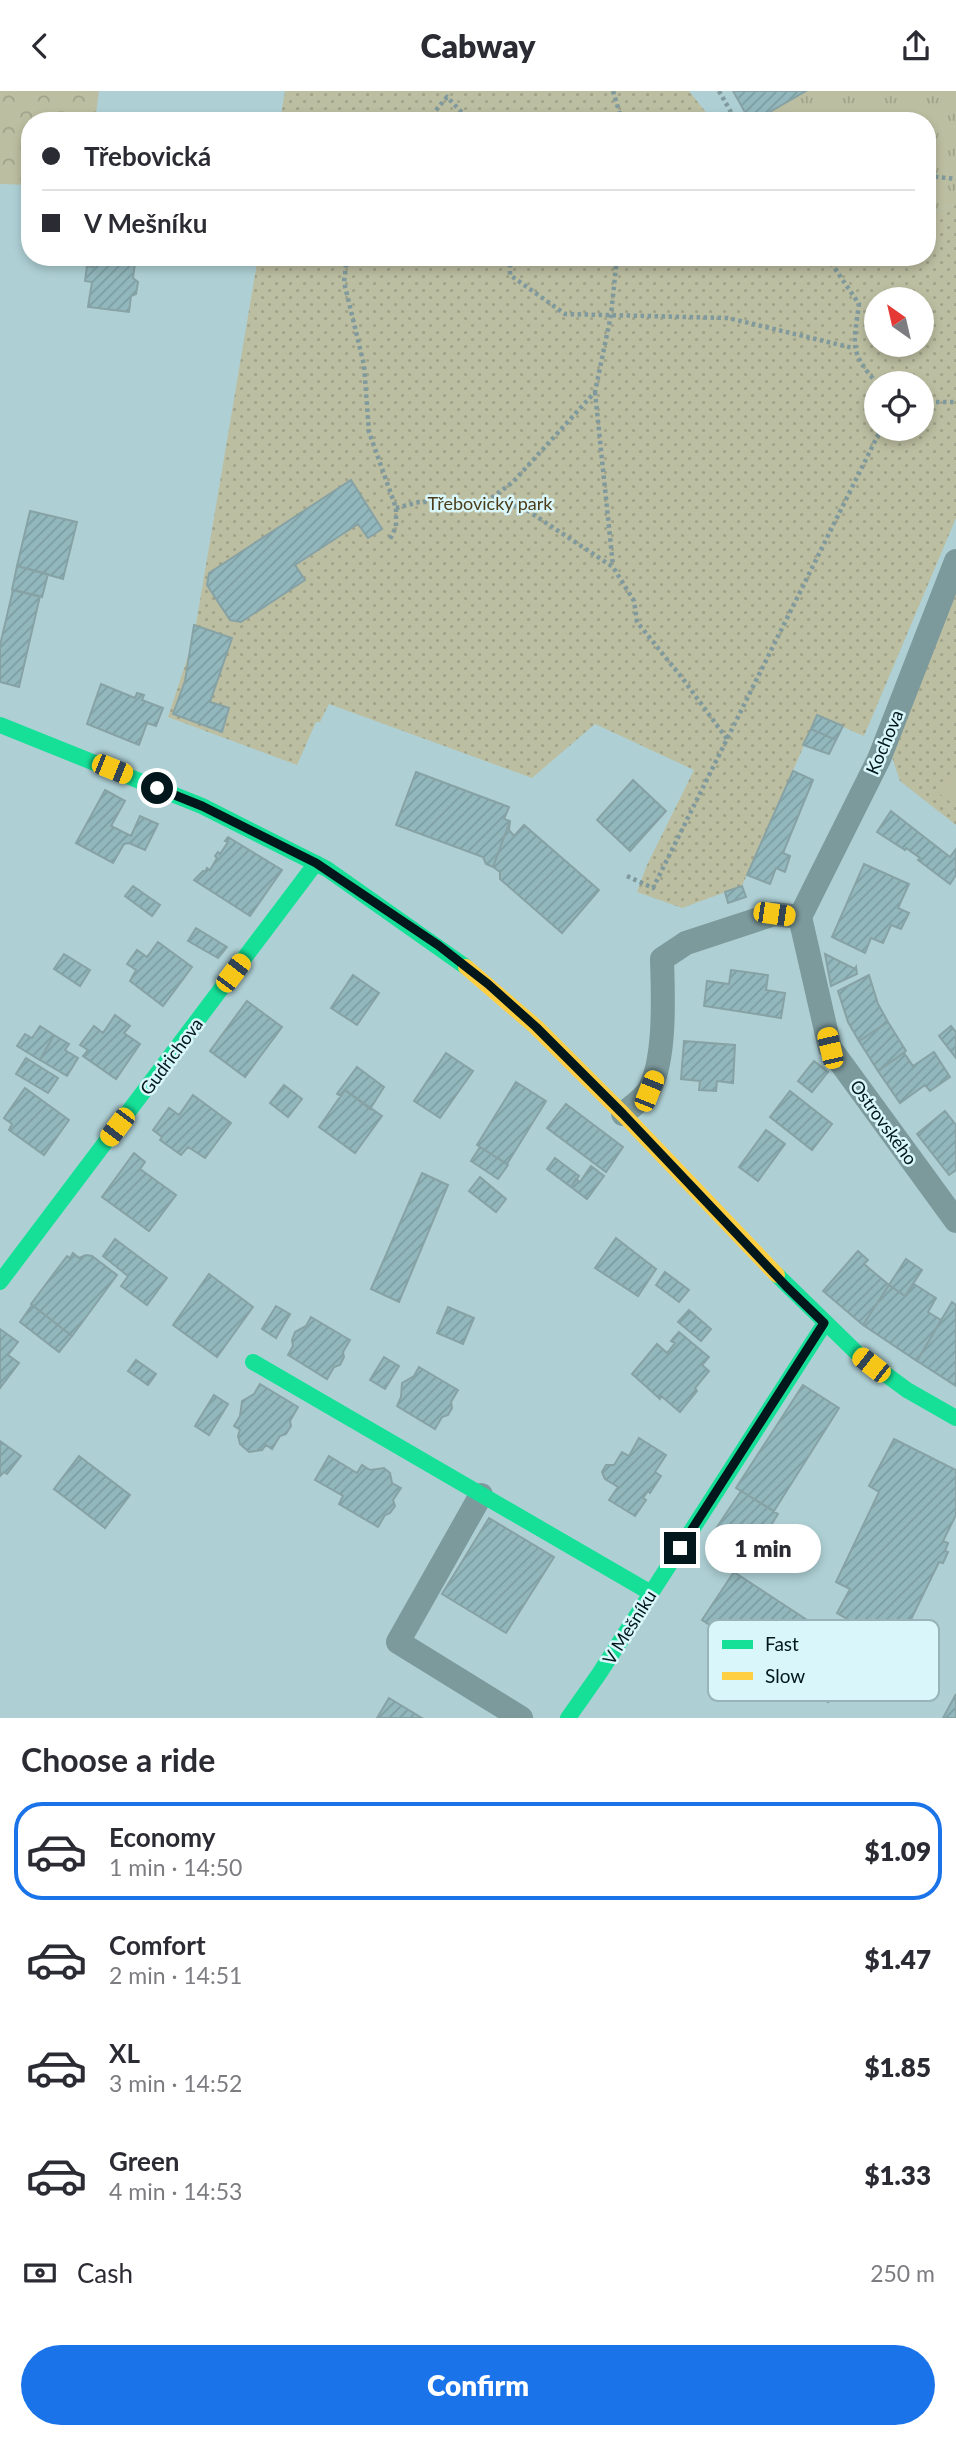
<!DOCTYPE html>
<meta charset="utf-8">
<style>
:root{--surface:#fff;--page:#f7f7f7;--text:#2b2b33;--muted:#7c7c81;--line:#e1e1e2;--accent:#1a73e8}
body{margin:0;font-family:Lato,sans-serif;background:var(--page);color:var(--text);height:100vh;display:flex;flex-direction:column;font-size:26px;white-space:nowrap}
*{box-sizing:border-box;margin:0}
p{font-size:23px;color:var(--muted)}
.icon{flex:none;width:38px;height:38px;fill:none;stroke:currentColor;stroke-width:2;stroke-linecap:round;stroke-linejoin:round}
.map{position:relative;height:1627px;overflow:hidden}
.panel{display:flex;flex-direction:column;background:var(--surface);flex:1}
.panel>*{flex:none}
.hud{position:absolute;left:21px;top:21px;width:915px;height:154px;border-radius:28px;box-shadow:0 4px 10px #0003;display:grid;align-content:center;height:154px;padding:0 21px;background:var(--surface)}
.needle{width:46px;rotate:326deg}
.tools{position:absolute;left:864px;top:196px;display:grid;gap:14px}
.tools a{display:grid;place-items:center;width:70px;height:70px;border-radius:50%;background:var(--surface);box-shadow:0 4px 10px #0003;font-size:35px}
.end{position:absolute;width:32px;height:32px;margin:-16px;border:9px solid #01171b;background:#fff;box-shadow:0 0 0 4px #fff}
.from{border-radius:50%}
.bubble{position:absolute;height:49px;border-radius:24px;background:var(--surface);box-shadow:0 4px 10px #0003;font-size:23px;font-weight:800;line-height:49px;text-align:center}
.car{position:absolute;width:21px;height:42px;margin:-21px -10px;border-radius:9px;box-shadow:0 0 5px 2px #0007;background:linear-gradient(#f5c518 24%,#345 0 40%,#f5c518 0 76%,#345 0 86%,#f5c518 0)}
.hud b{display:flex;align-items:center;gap:24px;height:66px;font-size:26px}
.hud b+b{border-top:2px solid var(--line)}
.hud i{width:18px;height:18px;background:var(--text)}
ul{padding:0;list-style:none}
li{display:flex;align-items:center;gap:21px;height:98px;margin:0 14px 10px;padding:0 7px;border:4px solid transparent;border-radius:28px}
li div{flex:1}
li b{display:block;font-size:26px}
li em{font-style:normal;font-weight:800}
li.selected{border-color:var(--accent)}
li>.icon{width:63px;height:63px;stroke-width:1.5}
h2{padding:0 21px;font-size:32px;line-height:84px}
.pay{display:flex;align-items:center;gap:18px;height:77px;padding:0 21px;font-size:26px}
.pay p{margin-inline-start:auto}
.action{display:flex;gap:14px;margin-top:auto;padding:14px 21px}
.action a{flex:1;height:80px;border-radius:42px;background:var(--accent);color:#fff;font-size:28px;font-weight:800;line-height:80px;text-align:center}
header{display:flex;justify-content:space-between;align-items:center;height:91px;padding:0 21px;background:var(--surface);font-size:32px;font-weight:800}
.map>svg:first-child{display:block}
.grass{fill:url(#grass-tufts)}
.forest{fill:url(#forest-crowns)}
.park{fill:url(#park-dots);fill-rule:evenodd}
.pitch{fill:#bcbea1}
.building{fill:url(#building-hatch);stroke:#87a2a5;stroke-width:2}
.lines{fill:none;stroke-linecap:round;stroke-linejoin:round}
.path{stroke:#7f999c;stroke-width:4.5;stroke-dasharray:3.5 3.5;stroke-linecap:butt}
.street{stroke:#7c999c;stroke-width:24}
.fast{stroke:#16e098;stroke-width:16}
.slow{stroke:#ffcf43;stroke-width:16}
.route{stroke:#01171b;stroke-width:9}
.labels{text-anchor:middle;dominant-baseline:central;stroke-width:5;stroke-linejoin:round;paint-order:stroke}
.park-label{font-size:18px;fill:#4b3d1a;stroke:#d9f7fb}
.street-label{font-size:18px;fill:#01171b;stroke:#d9f7fb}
.key{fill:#d9f7fb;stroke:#98b4b8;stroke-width:2}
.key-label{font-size:19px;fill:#01171b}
</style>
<header><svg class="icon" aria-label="back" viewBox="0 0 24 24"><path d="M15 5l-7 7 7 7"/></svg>Cabway<svg class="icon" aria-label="share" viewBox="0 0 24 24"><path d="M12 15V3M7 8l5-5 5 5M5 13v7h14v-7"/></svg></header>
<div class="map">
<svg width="956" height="1627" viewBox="0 0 956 1627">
<defs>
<pattern id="grass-tufts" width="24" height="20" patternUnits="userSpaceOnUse" patternTransform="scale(1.75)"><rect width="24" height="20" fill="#bcbea1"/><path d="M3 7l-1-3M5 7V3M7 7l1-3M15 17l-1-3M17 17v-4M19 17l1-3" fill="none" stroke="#a0a38a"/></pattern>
<pattern id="forest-crowns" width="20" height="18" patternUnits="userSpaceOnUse" patternTransform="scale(1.75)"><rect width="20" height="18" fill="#bcbea1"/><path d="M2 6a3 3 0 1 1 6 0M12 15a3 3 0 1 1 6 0" fill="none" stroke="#a0a38a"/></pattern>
<pattern id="park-dots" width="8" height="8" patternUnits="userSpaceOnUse" patternTransform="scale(1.75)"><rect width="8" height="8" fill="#bcbea1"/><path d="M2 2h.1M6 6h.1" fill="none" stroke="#a0a38a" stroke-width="1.8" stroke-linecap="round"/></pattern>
<pattern id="building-hatch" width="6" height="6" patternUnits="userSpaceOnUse" patternTransform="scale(1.75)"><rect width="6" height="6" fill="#92b8bd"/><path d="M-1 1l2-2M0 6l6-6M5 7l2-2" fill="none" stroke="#7c9da2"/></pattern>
</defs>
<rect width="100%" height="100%" fill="#aed0d5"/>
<!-- grass -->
<path class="grass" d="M 806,0 L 956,0 L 956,114 L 928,121 L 928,30 L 754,30 Z"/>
<!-- forest -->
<path class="forest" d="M 0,0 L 99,0 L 95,30 L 30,30 L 30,94 L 0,93 Z"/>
<!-- park -->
<path class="park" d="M 285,0 L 689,0 L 713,30 L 280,30 Z
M 956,114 L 956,427 L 864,645 L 817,625 L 742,795 L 682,817 L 637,801 L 647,774 L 694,679 L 595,633 L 532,687 L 329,613 L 320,631 L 316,631 L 297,674 L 168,626 L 189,562 L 194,534 L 196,533 L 258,166 L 928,166 L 928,121 ZM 877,208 L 922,208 L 922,254 L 877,254 ZM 877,292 L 922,292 L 922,338 L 877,338 Z
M 956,493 L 956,734 L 900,690 L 891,663 Z"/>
<!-- pitch -->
<path class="pitch" d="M 956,676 L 956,715 L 937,701 Z"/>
<!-- building -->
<path class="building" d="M 733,0 L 806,0 L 754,30 L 750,30 Z
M 95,167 L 135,172 L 133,187 L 138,191 L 136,203 L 131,205 L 129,221 L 88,216 L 92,191 L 85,190 L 87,175 L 94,176 Z
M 351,389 L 382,438 L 368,447 L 358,433 L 295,474 L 305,489 L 241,531 L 230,529 L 207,494 L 209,482 Z
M 30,420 L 77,431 L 63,488 L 17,475 Z
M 17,475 L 48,483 L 42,506 L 12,499 Z
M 13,499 L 40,505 L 19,596 L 0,591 L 0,554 Z
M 194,534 L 232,547 L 210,611 L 229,617 L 222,641 L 173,623 L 185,590 Z
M 101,593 L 135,607 L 137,602 L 144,604 L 142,609 L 163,617 L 156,635 L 147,632 L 139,654 L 87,633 Z
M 817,624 L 843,635 L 836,649 L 811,638 Z
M 811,638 L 836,649 L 829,663 L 803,654 Z
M 793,680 L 813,689 L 783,762 L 790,765 L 785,781 L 776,777 L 770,793 L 747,784 Z
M 416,681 L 509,716 L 504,728 L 510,730 L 493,776 L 486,773 L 483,766 L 396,734 Z
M 633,689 L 666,720 L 630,760 L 597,729 Z
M 105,699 L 125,710 L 111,735 L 131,745 L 140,725 L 158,733 L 145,759 L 129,752 L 124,753 L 113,772 L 76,752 Z
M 891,720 L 950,766 L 956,758 L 956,784 L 950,793 L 918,769 L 920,767 L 906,757 L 905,759 L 877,741 Z
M 510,730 L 509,739 L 514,745 L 524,734 L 599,799 L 562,842 L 500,788 L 500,781 L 493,776 Z
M 228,746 L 282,779 L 250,825 L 194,789 L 203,780 L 205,781 L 207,777 L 210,779 L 217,767 L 215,765 L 218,761 L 220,763 L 228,751 L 225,750 Z
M 864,773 L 909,793 L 898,817 L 909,822 L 901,838 L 891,834 L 883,852 L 871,847 L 865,862 L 832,846 Z
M 133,795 L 160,814 L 152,825 L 125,805 Z
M 742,795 L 746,806 L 728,812 L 725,801 Z
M 196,837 L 227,856 L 218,867 L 188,850 Z
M 158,851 L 192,876 L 163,915 L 130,890 L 136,879 L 127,873 L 137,859 L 147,866 Z
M 64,863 L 90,879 L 80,895 L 54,878 Z
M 825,863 L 855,878 L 856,876 L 857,883 L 831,895 Z
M 731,879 L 768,884 L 766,899 L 785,902 L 781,927 L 704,915 L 707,890 L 729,893 Z
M 353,884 L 379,902 L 357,934 L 331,917 Z
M 869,884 L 878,913 L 888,931 L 859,950 L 848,931 L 838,900 Z
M 247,910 L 282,936 L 245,986 L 210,960 Z
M 115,924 L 130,935 L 124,942 L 140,953 L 116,988 L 83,965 L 88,959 L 80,954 L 94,935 L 103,942 Z
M 888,931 L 906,960 L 878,980 L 859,950 Z
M 40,935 L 54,944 L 40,969 L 17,955 L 25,943 L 32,947 Z
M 951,935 L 956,941 L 956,967 L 939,945 Z
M 54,944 L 69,953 L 65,959 L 78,967 L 67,985 L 40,969 Z
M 684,950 L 735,954 L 733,992 L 717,990 L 716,1000 L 699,999 L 700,990 L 681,988 Z
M 934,961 L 950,986 L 930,1000 L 925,994 L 900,1012 L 878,980 L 904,962 L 913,975 Z
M 446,962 L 473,980 L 440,1027 L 414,1010 Z
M 26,967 L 58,987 L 48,1002 L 16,983 Z
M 814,970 L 828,981 L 812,1001 L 798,990 Z
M 357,976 L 384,996 L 370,1018 L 345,999 L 341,1005 L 337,1003 Z
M 516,991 L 546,1010 L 507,1073 L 477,1054 Z
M 284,994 L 302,1008 L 288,1026 L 270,1012 Z
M 25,997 L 69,1029 L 44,1064 L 9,1039 L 12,1033 L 4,1027 Z
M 345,999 L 382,1025 L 355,1062 L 319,1036 Z
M 790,1000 L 832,1033 L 812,1059 L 770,1026 Z
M 193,1004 L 231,1032 L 205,1067 L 188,1056 L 181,1064 L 160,1049 L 162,1046 L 153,1039 L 169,1017 L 179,1024 Z
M 566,1013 L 623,1056 L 606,1081 L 547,1037 Z
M 945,1020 L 956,1034 L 956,1079 L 949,1084 L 917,1043 Z
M 766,1039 L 785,1053 L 758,1090 L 739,1076 Z
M 480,1056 L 508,1074 L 498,1088 L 471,1070 Z
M 134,1062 L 145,1071 L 140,1078 L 176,1104 L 149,1140 L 102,1106 Z
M 555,1067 L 579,1085 L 571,1096 L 547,1078 Z
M 591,1075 L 604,1085 L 587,1108 L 571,1096 L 576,1088 L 580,1091 Z
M 422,1082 L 448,1094 L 399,1211 L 371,1198 Z
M 480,1086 L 506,1108 L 496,1121 L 469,1100 Z
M 616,1147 L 656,1178 L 638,1205 L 595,1177 Z
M 115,1148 L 167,1187 L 147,1214 L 121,1195 L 128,1185 L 103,1165 Z
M 858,1160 L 868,1169 L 864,1173 L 889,1194 L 863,1234 L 823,1200 Z
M 73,1162 L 79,1167 L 86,1164 L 92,1165 L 117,1184 L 72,1245 L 31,1213 L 67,1165 L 70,1167 Z
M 906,1168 L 922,1179 L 905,1205 L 889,1194 Z
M 665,1181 L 689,1199 L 679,1211 L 656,1194 Z
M 209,1183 L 253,1216 L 217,1266 L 173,1234 Z
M 914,1193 L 936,1207 L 928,1221 L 941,1229 L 917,1270 L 863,1234 L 889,1194 L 905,1205 Z
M 952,1211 L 956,1214 L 956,1295 L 917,1270 Z
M 32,1214 L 72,1245 L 59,1261 L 20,1231 Z
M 276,1215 L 290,1223 L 276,1247 L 262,1238 Z
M 448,1216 L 474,1227 L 463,1253 L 437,1242 Z
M 689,1219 L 711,1238 L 701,1250 L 678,1231 Z
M 311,1226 L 350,1249 L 343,1261 L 344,1266 L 340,1274 L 334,1276 L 327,1288 L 288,1264 L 293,1255 L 292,1249 L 295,1241 L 306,1235 Z
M 0,1238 L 18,1251 L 8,1264 L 19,1272 L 0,1297 Z
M 679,1241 L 709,1266 L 702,1274 L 709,1280 L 695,1297 L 697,1300 L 680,1321 L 661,1305 L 660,1308 L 632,1283 L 657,1253 L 667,1262 L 675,1252 L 671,1250 Z
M 384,1266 L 399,1275 L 385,1298 L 370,1289 Z
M 136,1269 L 156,1283 L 148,1294 L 128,1280 Z
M 419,1276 L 458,1299 L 451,1311 L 452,1317 L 448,1324 L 442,1326 L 435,1338 L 397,1315 L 401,1306 L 402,1292 L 414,1285 Z
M 260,1293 L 298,1316 L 290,1330 L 291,1335 L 286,1343 L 280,1345 L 272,1358 L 266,1354 L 262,1359 L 249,1361 L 240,1353 L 238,1345 L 240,1339 L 234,1335 L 240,1325 L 242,1310 L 254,1303 Z
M 803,1294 L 839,1317 L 774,1420 L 736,1397 Z
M 214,1304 L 228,1313 L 209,1344 L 195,1335 Z
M 639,1347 L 666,1364 L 655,1381 L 661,1385 L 650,1402 L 648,1400 L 643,1407 L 646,1409 L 635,1425 L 609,1409 L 618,1396 L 605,1388 L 602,1381 L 606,1374 L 614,1374 L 622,1361 L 629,1365 Z
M 894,1348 L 956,1379 L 956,1424 L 943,1450 L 948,1452 L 945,1460 L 948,1461 L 943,1472 L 939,1471 L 897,1557 L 837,1522 L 850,1498 L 836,1491 L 879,1401 L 869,1395 Z
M 0,1350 L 21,1365 L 7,1383 L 4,1381 L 0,1385 Z
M 79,1365 L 130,1404 L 105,1437 L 54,1398 Z
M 329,1365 L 357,1382 L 362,1374 L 370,1379 L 384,1377 L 390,1382 L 392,1392 L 401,1397 L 393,1409 L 395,1415 L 390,1422 L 385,1424 L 378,1436 L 339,1413 L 343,1405 L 315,1389 Z
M 741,1400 L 778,1423 L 749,1469 L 711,1445 Z
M 489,1427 L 554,1466 L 506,1542 L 442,1503 Z
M 734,1481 L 859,1563 L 828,1611 L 702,1529 Z
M 956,1603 L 956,1627 L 943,1627 Z
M 389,1607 L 422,1627 L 377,1627 Z"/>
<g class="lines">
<!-- path -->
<path class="path" d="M 613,0 L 622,30
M 719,0 L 736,30
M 427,30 L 447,6 L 470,30
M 928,85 L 956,88
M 347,166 L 344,191 L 364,274 L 369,341 L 396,417 L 396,436 L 389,450
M 510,166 L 510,184 L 565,223 L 728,227 L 853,257
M 755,166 L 764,173 L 798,166
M 827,166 L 859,213 C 854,253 848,260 877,292
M 595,301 L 613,475
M 922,311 L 956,311
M 486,411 L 513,391 L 595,301 L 611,224 L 617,166
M 396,417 L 419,411 L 486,411 L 522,416 L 613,476 L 634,510 L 637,531 L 683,588 L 727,648
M 627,785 L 653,797 L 881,338"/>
<!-- street -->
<path class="street" d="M 800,826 L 879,668 L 956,470
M 800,826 L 830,957 L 956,1130
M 623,1023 C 632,1015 645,1007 650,997 C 666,966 663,903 662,868 L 686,852 L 774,823 L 800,826
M 481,1404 L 398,1551 L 521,1627"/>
<!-- fast -->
<path class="fast" d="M 0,634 L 202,715 L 327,778 L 466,876
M 777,1184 L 858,1263 L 907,1299 L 956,1327
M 0,1191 L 316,772
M 253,1271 L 651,1502
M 568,1627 L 599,1583 L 825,1232"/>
<!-- slow -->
<path class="slow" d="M 466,876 L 536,936 L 623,1023 L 777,1184"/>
</g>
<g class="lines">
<!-- route -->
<path class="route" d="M 157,697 L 202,715 L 316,772 L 438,854 L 488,893 L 536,936 L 623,1023 L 786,1195 L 824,1232 L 680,1457"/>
</g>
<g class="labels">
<!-- park labels -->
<g class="park-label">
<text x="490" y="412">Třebovický park</text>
</g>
<!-- street labels -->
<g class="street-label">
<text transform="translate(884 651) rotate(-67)">Kochova</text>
<text transform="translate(171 965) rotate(-53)">Gudrichova</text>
<text transform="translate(884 1031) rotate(54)">Ostrovského</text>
<text transform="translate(629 1536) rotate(-58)">V Mešníku</text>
</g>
</g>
<!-- legend -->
<rect x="708" y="1529" width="231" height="81" rx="10" class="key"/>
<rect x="722" y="1549" width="31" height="9" fill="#16e098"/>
<rect x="722" y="1581" width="31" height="8" fill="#ffcf43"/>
<g class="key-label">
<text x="765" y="1560">Fast</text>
<text x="765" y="1592">Slow</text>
</g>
</svg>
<div class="tools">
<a><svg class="needle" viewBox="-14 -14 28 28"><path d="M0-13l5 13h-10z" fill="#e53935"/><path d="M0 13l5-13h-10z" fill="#7c7c81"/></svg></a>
<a><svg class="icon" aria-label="locate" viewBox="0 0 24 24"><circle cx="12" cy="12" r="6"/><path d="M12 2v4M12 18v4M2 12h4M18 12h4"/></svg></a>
</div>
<i class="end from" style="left:157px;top:697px"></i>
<i class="end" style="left:680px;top:1457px"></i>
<div class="bubble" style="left:705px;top:1433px;width:116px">1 min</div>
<i class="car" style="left:112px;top:678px;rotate:112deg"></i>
<i class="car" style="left:774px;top:823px;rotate:98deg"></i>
<i class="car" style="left:233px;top:882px;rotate:37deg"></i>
<i class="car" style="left:830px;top:957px;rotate:347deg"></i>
<i class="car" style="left:649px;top:1000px;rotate:22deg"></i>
<i class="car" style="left:117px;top:1036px;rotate:217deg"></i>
<i class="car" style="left:871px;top:1274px;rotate:308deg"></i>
<div class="hud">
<b><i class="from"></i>Třebovická</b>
<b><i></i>V Mešníku</b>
</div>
</div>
<section class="panel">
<h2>Choose a ride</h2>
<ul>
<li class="selected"><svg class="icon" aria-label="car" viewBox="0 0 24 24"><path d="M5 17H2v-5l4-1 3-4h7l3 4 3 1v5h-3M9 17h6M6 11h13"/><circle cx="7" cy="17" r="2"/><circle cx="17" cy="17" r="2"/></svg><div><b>Economy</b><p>1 min · 14:50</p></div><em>$1.09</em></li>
<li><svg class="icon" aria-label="car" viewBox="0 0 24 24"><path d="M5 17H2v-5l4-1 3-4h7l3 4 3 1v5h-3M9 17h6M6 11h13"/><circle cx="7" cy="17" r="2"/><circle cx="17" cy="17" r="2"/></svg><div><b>Comfort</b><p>2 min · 14:51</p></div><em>$1.47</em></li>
<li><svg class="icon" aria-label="car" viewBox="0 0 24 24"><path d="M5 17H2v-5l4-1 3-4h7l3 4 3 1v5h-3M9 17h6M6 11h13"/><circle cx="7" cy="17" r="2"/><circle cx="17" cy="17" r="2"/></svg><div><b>XL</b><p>3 min · 14:52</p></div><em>$1.85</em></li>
<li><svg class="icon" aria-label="car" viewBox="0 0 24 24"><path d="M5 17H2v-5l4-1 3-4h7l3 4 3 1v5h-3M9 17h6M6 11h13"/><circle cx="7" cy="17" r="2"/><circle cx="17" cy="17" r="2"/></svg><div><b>Green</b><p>4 min · 14:53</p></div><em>$1.33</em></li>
</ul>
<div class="pay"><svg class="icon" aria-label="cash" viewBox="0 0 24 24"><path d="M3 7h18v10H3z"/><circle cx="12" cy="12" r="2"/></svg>Cash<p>250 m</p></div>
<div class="action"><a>Confirm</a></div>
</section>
